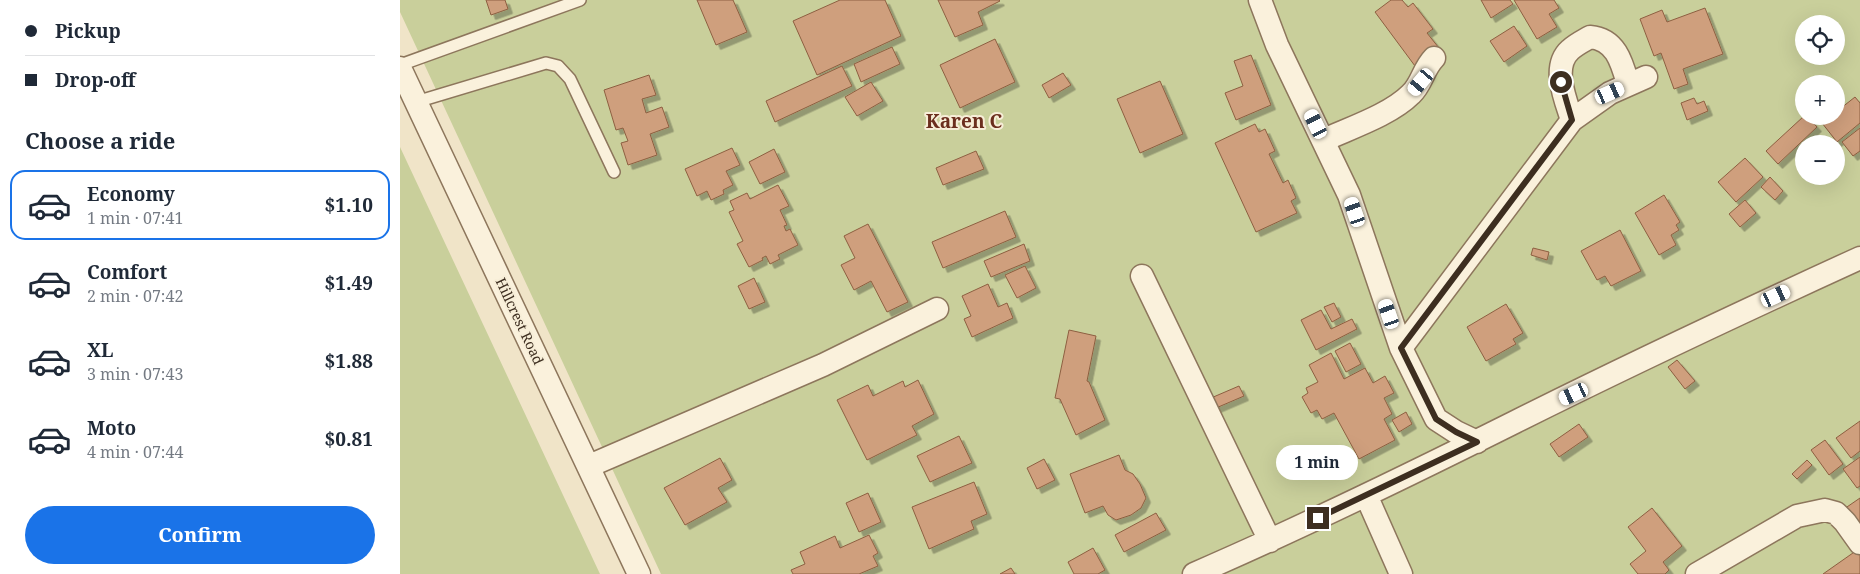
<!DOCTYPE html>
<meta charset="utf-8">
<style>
:root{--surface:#fff;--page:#f2f2f3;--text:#1f2937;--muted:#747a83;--line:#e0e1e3;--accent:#1a73e8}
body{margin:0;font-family:"Noto Serif",serif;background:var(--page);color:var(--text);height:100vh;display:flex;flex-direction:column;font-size:19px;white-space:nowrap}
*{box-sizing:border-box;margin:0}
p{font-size:16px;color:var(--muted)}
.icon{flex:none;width:28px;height:28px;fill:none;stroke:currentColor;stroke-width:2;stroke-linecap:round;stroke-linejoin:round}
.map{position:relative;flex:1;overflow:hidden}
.side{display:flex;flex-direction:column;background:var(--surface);width:400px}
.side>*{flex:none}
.hud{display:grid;align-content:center;height:110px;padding:0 25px;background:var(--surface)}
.controls{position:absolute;left:1395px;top:15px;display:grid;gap:10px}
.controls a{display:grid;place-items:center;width:50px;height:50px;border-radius:50%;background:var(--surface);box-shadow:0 5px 20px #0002;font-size:25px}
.end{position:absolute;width:22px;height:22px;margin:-11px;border:6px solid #3d2e20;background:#fff;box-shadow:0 0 0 2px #fff}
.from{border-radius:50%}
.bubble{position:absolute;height:35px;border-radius:18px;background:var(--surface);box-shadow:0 5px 20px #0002;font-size:16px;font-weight:700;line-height:35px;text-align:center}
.car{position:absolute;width:15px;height:30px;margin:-15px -8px;border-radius:6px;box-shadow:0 0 4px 1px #0007;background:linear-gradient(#fff 24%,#345 0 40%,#fff 0 76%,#345 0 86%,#fff 0)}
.hud b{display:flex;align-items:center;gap:18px;height:48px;font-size:19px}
.hud b+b{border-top:1px solid var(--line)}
.hud i{width:12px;height:12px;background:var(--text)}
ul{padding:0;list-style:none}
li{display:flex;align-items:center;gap:15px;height:70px;margin:0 10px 8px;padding:0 15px;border:2px solid transparent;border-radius:15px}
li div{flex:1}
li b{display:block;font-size:19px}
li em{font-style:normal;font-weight:700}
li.current{border-color:var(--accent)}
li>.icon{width:45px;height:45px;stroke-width:1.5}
h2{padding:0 25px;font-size:22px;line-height:60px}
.cta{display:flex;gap:10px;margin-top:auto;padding:10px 25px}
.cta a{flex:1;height:58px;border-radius:30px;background:var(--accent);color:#fff;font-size:20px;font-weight:700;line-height:58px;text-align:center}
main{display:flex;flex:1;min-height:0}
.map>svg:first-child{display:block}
.green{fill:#c9cf9b;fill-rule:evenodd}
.building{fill:#cf9f7d;stroke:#8d5f41;filter:url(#shadow)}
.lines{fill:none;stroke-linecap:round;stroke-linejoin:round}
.lane-casing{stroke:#8d765c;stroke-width:14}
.street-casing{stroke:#8d765c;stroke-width:25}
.lane{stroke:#faf1dc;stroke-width:11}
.street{stroke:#faf1dc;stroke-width:22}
.route{stroke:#3d2e20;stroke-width:6}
.labels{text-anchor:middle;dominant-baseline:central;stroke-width:4;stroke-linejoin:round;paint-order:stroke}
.street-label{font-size:14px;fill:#3d2e20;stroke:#f7eed8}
.district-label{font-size:19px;font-weight:bold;fill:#6b2e1e;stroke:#f7eed8}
</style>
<main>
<section class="side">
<div class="hud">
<b><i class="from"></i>Pickup</b>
<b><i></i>Drop-off</b>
</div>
<h2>Choose a ride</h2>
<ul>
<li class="current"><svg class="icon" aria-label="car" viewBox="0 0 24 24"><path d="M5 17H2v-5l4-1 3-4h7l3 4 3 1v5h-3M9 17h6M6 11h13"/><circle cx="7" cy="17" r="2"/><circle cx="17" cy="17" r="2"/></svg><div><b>Economy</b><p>1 min · 07:41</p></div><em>$1.10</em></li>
<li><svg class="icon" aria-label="car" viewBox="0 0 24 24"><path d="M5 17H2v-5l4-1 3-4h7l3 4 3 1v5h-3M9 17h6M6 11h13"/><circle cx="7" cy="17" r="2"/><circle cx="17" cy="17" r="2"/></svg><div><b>Comfort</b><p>2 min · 07:42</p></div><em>$1.49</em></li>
<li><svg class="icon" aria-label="car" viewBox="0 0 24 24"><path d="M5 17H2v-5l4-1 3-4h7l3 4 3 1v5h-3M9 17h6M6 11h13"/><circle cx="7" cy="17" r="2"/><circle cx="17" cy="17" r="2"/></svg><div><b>XL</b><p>3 min · 07:43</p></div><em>$1.88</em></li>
<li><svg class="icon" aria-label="car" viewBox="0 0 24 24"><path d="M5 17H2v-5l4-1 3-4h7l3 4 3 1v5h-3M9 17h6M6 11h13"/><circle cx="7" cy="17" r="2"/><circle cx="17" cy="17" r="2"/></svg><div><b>Moto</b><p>4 min · 07:44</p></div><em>$0.81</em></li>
</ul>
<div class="cta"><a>Confirm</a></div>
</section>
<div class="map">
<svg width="1460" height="574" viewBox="0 0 1460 574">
<defs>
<filter id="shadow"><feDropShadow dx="4.5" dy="4.5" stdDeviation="0" flood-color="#0004"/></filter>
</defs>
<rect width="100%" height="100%" fill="#f0e4c8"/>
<!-- green -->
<path class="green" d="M 0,0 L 1460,0 L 1460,574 L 261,574 L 0,12 ZM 1404,24 L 1436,24 L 1436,56 L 1404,56 ZM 1404,84 L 1436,84 L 1436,116 L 1404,116 ZM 1404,144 L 1436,144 L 1436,176 L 1404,176 Z
M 0,147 L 200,574 L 0,574 Z"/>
<!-- building -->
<path class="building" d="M 86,0 L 105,0 L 108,9 L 91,15 Z
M 297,0 L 333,0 L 347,32 L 316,45 Z
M 440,0 L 485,0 L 501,36 L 417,75 L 393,21 Z
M 538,0 L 599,0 L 600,1 L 578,12 L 583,25 L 555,37 Z
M 991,0 L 1002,0 L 1008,7 L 1013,3 L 1033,29 L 1027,33 L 1039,48 L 1015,66 L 975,12 Z
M 1081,0 L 1110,0 L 1113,4 L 1091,18 Z
M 1114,0 L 1154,0 L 1159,8 L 1149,14 L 1157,27 L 1137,39 Z
M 1305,8 L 1323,54 L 1283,69 L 1288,84 L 1274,89 L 1261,53 L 1254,56 L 1240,19 L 1262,10 L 1267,22 Z
M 1114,26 L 1127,46 L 1104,62 L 1090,41 Z
M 595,39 L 615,82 L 560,108 L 540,65 Z
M 492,47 L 500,64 L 461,82 L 454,64 Z
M 851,55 L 871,105 L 836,120 L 825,93 L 843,86 L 834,61 Z
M 442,66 L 452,86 L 375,122 L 366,101 Z
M 663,73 L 671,85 L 649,98 L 642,85 Z
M 249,75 L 256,95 L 242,99 L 246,113 L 262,107 L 269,127 L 250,134 L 257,155 L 228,165 L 221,143 L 228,141 L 223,128 L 216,130 L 204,90 Z
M 760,81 L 783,134 L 740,153 L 717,99 Z
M 471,82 L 483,101 L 457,116 L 445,97 Z
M 1455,97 L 1460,103 L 1460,123 L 1437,142 L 1422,123 L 1430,116 L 1436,116 L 1436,112 Z
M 1294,98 L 1297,104 L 1304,101 L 1308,111 L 1287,120 L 1281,103 Z
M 1404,116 L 1407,116 L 1417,127 L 1378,164 L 1366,151 Z
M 855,124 L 859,132 L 865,129 L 875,151 L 869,154 L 883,183 L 888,180 L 896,198 L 891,201 L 897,213 L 856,232 L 815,143 Z
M 1460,128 L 1460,151 L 1453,156 L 1442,142 Z
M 332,148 L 340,165 L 326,171 L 333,185 L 323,190 L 324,194 L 311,200 L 307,191 L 297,196 L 285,169 Z
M 374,149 L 385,172 L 360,184 L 349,162 Z
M 576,151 L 584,169 L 543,185 L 536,168 Z
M 1345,158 L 1363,177 L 1336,202 L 1318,182 Z
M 1370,177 L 1383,191 L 1375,200 L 1361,187 Z
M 378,185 L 389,206 L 380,210 L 387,225 L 384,226 L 386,231 L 390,229 L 398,245 L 378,255 L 380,259 L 370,264 L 366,256 L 362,258 L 363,260 L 349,267 L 337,244 L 343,241 L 329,212 L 334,210 L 330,201 L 347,193 L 350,199 Z
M 1264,195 L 1280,222 L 1276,225 L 1279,230 L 1271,235 L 1276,245 L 1259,255 L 1235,213 Z
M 1345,200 L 1356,213 L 1340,227 L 1329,214 Z
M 605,211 L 616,237 L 543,268 L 532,242 Z
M 468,224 L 508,302 L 487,312 L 471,281 L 454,290 L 441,265 L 455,258 L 444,236 Z
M 1220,230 L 1241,271 L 1211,286 L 1205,276 L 1197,280 L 1181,251 Z
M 624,244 L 630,261 L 591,277 L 584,261 Z
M 1133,248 L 1149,252 L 1147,260 L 1131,255 Z
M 625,266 L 636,288 L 617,298 L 605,275 Z
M 354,278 L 365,302 L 349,309 L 338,286 Z
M 588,284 L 598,307 L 607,303 L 613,318 L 572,337 L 564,319 L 571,316 L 562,296 Z
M 934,303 L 941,317 L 932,322 L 924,307 Z
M 1106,304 L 1123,333 L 1113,339 L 1116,344 L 1086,361 L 1067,327 Z
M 921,310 L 931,329 L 952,319 L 957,329 L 916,350 L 901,320 Z
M 669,330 L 696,336 L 687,381 L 689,382 L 705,420 L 676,435 L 660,399 L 655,398 Z
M 950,343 L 961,364 L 946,372 L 935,351 Z
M 931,353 L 944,379 L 965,368 L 973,383 L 985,376 L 994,393 L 984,398 L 992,414 L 984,419 L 995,440 L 959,459 L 934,413 L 922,419 L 917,410 L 911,413 L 902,397 L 908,393 L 906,388 L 918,382 L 909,365 Z
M 1277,360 L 1295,381 L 1285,389 L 1268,367 Z
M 518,380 L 534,414 L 512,426 L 517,435 L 467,460 L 437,400 L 468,385 L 473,396 L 503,381 L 505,387 Z
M 839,386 L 844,396 L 816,408 L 811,398 Z
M 1006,412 L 1012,424 L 999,432 L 992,420 Z
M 1460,421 L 1460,451 L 1451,458 L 1436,438 Z
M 1179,424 L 1188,437 L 1159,457 L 1150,444 Z
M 559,436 L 572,463 L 530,482 L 517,456 Z
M 1425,440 L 1443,464 L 1429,475 L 1411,450 Z
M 719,455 L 725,470 L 733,474 L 740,484 L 746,498 L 741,508 L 731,515 L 716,520 L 708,515 L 703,506 L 685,513 L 670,474 Z
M 1460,457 L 1460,486 L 1457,488 L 1443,469 Z
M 320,458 L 332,480 L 318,488 L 327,502 L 285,525 L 264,488 Z
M 644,459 L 655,480 L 637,489 L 627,468 Z
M 1407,460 L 1412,465 L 1397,479 L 1392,474 Z
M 574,482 L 587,514 L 571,521 L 574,529 L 529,549 L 512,507 Z
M 468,493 L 481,522 L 459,532 L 446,503 Z
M 1460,498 L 1460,526 L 1444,509 Z
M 1252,508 L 1282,546 L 1263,562 L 1269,570 L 1265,574 L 1238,574 L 1230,564 L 1246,551 L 1228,527 Z
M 756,513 L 766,530 L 724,552 L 715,535 Z
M 469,535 L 478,553 L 473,556 L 478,566 L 459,574 L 393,574 L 391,570 L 405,564 L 400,552 L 435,536 L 440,548 Z
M 693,548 L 705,570 L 698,574 L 674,574 L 668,562 Z
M 1460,548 L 1460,574 L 1423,574 Z
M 611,568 L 615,574 L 600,574 Z"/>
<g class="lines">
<defs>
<path id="lane" d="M 0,65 L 180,0
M 16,102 L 146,63 L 158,66 L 170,79 L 214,172"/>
<path id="street" d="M 860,0 L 877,45 L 949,195 L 1001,348 L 1036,419 L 1056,432 L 1077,442
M 0,68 L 239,574
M 1172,120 C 1166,101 1151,67 1170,50 C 1175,45 1183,41 1190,37 C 1216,39 1222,63 1228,84
M 924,140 C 950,128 990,115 1011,94 C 1022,84 1023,69 1034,58
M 742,276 L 870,541
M 1001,348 L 1172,120 L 1210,93 L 1246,77
M 189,466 L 423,365 L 537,309
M 966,495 L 1001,574
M 794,574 C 903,527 1009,475 1115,422 C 1229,365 1344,311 1460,258
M 1297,574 L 1397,516 L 1425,510 L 1436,513 L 1445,522 L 1460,543"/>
</defs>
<!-- lane casing -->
<use href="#lane" class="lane-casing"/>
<!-- street casing -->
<use href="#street" class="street-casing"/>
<!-- lane -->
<use href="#lane" class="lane"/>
<!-- street -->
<use href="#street" class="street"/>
</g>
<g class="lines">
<!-- route -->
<path class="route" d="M 918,518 L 1077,442 L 1056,432 L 1036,419 L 1001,348 L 1172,120 L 1161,82"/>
</g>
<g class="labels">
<!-- street labels -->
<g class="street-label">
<text transform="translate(120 321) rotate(65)">Hillcrest Road</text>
</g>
<!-- district labels -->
<g class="district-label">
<text x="564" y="121">Karen C</text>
</g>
</g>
</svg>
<div class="controls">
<a><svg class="icon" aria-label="locate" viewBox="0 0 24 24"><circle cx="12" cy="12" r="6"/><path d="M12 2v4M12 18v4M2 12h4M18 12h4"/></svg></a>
<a>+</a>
<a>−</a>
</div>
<i class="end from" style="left:1161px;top:82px"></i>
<i class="end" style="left:918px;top:518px"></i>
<div class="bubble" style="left:876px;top:445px;width:82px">1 min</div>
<i class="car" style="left:1021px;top:82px;rotate:220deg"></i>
<i class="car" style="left:1210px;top:93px;rotate:66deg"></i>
<i class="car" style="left:916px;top:124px;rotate:334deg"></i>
<i class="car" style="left:955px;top:212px;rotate:341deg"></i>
<i class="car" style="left:1376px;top:296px;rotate:65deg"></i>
<i class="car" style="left:989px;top:314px;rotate:341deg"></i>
<i class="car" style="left:1174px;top:394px;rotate:245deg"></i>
</div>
</main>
